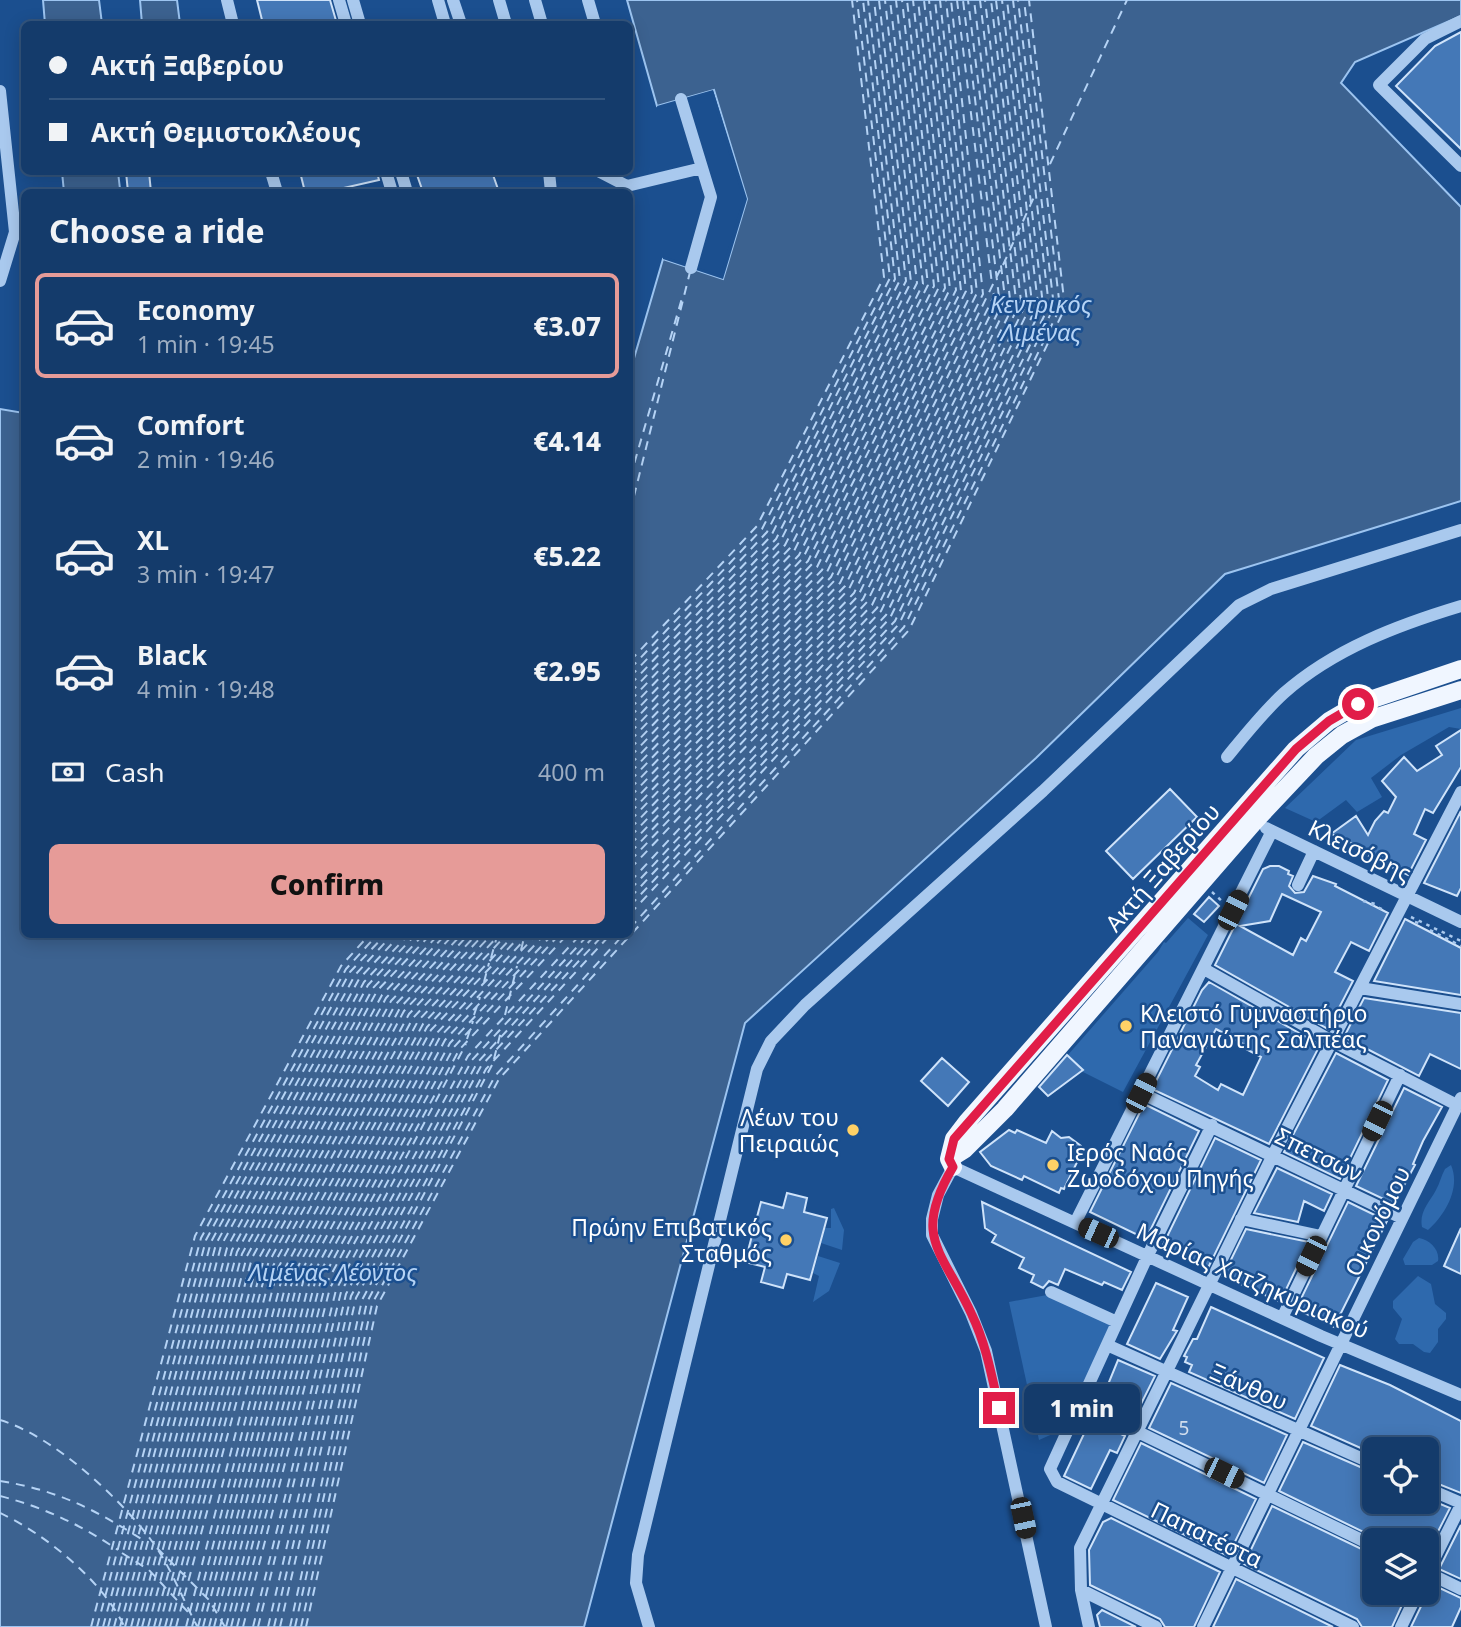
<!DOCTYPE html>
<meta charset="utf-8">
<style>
:root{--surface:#143b6b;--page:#214673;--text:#f1f3f6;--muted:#9dadc1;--line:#33557e;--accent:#e69b98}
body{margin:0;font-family:"Noto Sans",sans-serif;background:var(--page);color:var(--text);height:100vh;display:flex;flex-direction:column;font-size:26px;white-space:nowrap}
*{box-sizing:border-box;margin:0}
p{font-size:23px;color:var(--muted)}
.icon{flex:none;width:38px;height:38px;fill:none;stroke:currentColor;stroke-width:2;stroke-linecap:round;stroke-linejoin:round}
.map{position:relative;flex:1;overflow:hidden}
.side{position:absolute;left:21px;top:189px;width:612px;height:749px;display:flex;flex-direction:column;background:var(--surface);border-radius:10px;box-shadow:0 4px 18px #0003,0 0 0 2px var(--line)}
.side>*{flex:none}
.hud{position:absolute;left:21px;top:21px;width:612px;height:154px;border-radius:10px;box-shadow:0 4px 18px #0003,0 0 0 2px var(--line);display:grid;align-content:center;height:154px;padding:0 28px;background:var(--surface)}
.buttons{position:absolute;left:1362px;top:1437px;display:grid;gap:14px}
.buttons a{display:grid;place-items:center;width:77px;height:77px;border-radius:10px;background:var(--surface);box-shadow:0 4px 18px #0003,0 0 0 2px var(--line);font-size:35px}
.end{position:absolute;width:32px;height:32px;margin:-16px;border:9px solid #e11d48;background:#fff;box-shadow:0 0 0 4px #fff}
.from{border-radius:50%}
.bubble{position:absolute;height:49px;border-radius:10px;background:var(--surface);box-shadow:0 4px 18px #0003,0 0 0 2px var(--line);font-size:23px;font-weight:800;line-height:49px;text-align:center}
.car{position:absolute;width:21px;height:42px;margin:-21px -10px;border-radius:9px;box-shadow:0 0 5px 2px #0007;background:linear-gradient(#222 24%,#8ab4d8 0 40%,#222 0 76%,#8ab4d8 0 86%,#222 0)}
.hud b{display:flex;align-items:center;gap:24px;height:66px;font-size:26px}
.hud b+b{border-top:2px solid var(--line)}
.hud i{width:18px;height:18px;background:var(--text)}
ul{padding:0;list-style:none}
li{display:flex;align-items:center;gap:21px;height:105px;margin:0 14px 10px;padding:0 14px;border:4px solid transparent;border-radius:10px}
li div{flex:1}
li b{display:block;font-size:26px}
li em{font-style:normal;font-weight:800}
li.on{border-color:var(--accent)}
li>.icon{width:63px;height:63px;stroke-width:1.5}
h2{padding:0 28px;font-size:32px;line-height:84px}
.pay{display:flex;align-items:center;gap:18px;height:77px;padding:0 28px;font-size:26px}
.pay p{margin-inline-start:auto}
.action{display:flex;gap:14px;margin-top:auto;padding:14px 28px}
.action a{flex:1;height:80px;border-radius:10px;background:var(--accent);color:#111;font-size:28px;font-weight:800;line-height:80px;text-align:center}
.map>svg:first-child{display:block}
.green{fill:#2e69ad}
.water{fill:#3c6290;stroke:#9cc4f0;stroke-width:2}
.pier{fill:#1b4f8f}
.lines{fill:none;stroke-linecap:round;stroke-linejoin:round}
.ferry{stroke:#b5d3f5;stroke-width:2;stroke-dasharray:9 7;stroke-linecap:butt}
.building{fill:#4478b7;stroke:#cfe3fa;stroke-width:2;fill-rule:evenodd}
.path{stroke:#a9c9ee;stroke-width:2.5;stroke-dasharray:3.5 5;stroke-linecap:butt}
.minor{stroke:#a9c9ee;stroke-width:12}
.major{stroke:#f0f6ff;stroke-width:18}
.route{stroke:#e11d48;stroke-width:9}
.poi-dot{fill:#ffd166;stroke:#1b4f8f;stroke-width:2.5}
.labels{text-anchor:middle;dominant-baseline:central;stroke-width:5;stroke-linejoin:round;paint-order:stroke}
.number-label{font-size:19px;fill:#d0dded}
.street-label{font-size:23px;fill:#fff;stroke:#1b4f8f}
.poi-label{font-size:23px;fill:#fff;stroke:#1b4f8f;text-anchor:start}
.water-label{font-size:24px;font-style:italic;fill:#b5d3f5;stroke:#1b4f8f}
</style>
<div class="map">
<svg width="1461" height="1627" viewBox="0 0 1461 1627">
<rect width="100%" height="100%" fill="#1b4f8f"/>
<!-- green -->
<path class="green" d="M 1461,708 L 1461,729 L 1449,727 L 1401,755 L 1371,778 L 1382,797 L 1357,812 L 1346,800 L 1316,822 L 1285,808 L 1356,740 Z
M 1188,918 L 1208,935 L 1123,1092 L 1081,1071 L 1067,1056 L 1158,952 L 1164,942 L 1166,943 Z
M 1451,1165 C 1461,1188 1445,1215 1428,1230 L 1422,1227 C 1419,1212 1429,1203 1436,1190 C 1440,1183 1441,1176 1445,1169 Z
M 834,1208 L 844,1230 L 842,1250 L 821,1243 L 825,1228 L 831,1228 L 831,1209 Z
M 1419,1238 C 1430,1240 1440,1250 1438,1261 L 1432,1265 L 1405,1265 L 1403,1259 L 1413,1242 Z
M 818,1256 L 840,1263 L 829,1291 L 813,1302 L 819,1276 L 813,1273 Z
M 1418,1276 L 1431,1284 L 1435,1304 L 1446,1313 L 1446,1319 L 1438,1329 L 1438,1342 L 1430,1353 L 1424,1352 L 1413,1344 L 1399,1344 L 1395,1339 L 1402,1319 L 1393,1308 L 1393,1301 Z
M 1047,1295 L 1111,1324 L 1066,1428 L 1039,1440 L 1009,1302 Z"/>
<!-- water -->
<path class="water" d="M 43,0 L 99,0 L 102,24 L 45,24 Z
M 140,0 L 177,0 L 180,24 L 142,24 Z
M 627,0 L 1461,0 L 1461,16 L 1355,62 L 1341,83 L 1461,207 L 1461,501 L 1225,574 L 1036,758 L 745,1023 L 584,1627 L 0,1627 L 0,409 L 24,413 L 24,934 L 630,934 L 630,372 L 663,259 L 723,279 L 747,199 L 714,90 L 657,106 Z
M 62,172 L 118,172 L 120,189 L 64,192 Z"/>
<!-- pier -->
<path class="pier" d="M 713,90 L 747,199 L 723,279 L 663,259 L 663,256 L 720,275 L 743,199 L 711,94 L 658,109 L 657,106 Z"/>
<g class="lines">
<!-- ferry -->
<path class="ferry" d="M 957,0 L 992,284
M 1050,164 L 1127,0
M 1003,265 L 1034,197
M 630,478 L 682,298
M 630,512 L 690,272
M 630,661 L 757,526 L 884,277 L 852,0
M 630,669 L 762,529 L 890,278 L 857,0
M 630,677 L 767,532 L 895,279 L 863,0
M 630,685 L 771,536 L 900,280 L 868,0
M 630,693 L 776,539 L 906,281 L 874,0
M 630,701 L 780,542 L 911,282 L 879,0
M 630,709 L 785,545 L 917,283 L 885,0
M 630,717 L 790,548 L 923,284 L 890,0
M 630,725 L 794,551 L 928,285 L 896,0
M 630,733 L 799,555 L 934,286 L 902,0
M 630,741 L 803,558 L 939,287 L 907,0
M 630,749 L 808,561 L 945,288 L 913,0
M 630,757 L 812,564 L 950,289 L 918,0
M 630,765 L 817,567 L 956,290 L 924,0
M 630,773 L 822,570 L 961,291 L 929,0
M 630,781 L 826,574 L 966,291 L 935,0
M 630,789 L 831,577 L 972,292 L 940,0
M 630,797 L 835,580 L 977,293 L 946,0
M 630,805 L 840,583 L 983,294 L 951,0
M 630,813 L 845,586 L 1000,270
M 630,821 L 849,589 L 994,296 L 993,289
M 630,829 L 854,593 L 999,297 L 963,0
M 630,837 L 858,596 L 1005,298 L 968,0
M 630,845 L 863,599 L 1010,299 L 974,0
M 630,853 L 867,602 L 1016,300 L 980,0
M 630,861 L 872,605 L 1021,301 L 985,0
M 630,869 L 877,608 L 1027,302 L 991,0
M 630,882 L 881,611 L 1032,303 L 996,0
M 630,890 L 886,615 L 1038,304 L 1002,0
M 630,898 L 890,618 L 1043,305 L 1007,0
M 630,906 L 895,621 L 1049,306 L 1013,0
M 630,914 L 899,624 L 1054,307 L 1018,0
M 630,928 L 904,627 L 1060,308 L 1024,0
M 521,950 L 525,934
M 491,958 L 496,940
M 484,982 L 489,963
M 474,1015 L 480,997
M 505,1015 L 517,966
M 467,1039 L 473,1021
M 494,1059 L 501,1031
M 0,1420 C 53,1436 118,1496 151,1540 C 170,1565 182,1598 197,1626
M 0,1481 C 57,1490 94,1509 143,1540
M 0,1496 C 43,1507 81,1525 118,1550
M 0,1513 C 45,1534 102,1580 124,1626
M 157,1548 L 209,1600 L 225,1627
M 122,1553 L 149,1570 L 188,1612
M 91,1627 L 195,1236 L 341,966 L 370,934
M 97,1627 L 201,1238 L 346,969 L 378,934
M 103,1627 L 206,1240 L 350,972 L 386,934
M 108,1627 L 211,1242 L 355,975 L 393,934
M 114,1627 L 216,1244 L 359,979 L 401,934
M 120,1627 L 221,1246 L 364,982 L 409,934
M 125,1627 L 227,1248 L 368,985 L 416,934
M 131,1627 L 232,1250 L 373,988 L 424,934
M 137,1627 L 237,1252 L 377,991 L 431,934
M 142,1627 L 242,1254 L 382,995 L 439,934
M 148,1627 L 247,1256 L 386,998 L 446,934
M 154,1627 L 252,1258 L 391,1001 L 454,934
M 159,1627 L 258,1260 L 395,1005 L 462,934
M 165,1627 L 263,1262 L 400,1008 L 469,934
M 170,1627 L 268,1264 L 404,1011 L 477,934
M 176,1627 L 273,1266 L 409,1014 L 484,934
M 186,1627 L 278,1268 L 413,1018 L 492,934
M 192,1627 L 284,1270 L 418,1021 L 500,934
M 198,1627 L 289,1272 L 423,1024 L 507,934
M 203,1627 L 294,1274 L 427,1027 L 515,934
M 209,1627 L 299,1276 L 431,1030 L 522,934
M 214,1627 L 304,1278 L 436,1034 L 530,934
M 220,1627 L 310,1280 L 440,1037 L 537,934
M 226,1627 L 315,1282 L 445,1040 L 545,934
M 231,1627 L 320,1284 L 450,1043 L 553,934
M 237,1627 L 325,1286 L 454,1047 L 560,934
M 243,1627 L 330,1288 L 459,1050 L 568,934
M 253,1627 L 336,1290 L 466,1044
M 258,1627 L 341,1292 L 468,1056 L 581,934
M 268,1627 L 346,1294 L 472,1060 L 589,934
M 274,1627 L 351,1296 L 477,1063 L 596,934
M 280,1627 L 356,1298 L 481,1066 L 604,934
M 290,1627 L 362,1300 L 486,1069 L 611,934
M 295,1627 L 367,1302 L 492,1065
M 301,1627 L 372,1304 L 495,1076 L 624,934
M 306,1627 L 377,1306 L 499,1079 L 909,630 L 1065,308 L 1029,0"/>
</g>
<!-- building -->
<path class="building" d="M 257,0 L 330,0 L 337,24 L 263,24 Z
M 1461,32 L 1461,149 L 1396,86 L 1435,46 Z
M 126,172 L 149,172 L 151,192 L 128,192 Z
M 300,172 L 377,172 L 379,180 L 326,192 L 305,192 Z
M 416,172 L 492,172 L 499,192 L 423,192 Z
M 1461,730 L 1461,767 L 1433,813 L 1425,809 L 1414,834 L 1426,840 L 1408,875 L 1369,856 L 1371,852 L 1331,834 L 1356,816 L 1368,835 L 1375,821 L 1384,811 L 1388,813 L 1396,797 L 1382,781 L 1404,757 L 1417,771 L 1442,755 L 1436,746 Z
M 1170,789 L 1197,817 L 1133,879 L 1106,851 Z
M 1461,811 L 1461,888 L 1457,896 L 1424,883 Z
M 1270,866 L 1279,866 L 1289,871 L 1288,874 L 1293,876 L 1289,886 L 1295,893 L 1304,892 L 1313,876 L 1336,884 L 1335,886 L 1388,913 L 1369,951 L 1351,942 L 1335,972 L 1353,981 L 1328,1029 L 1215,965 L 1263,869 ZM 1282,894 L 1321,912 L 1306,941 L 1301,938 L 1293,955 L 1240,926 L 1270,921 Z
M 1209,897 L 1219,906 L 1204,922 L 1194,914 Z
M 1405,919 L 1461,948 L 1461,995 L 1374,981 Z
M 1209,982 L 1320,1045 L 1269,1144 L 1152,1089 L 1202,990 ZM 1216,1029 L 1247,1046 L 1246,1049 L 1261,1057 L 1243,1095 L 1221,1084 L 1218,1090 L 1195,1076 L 1200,1067 L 1196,1065 Z
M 1364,998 L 1461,1013 L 1461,1069 L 1430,1054 L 1419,1076 L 1344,1037 Z
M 1336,1053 L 1388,1080 L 1340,1179 L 1284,1152 Z
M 1067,1055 L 1083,1070 L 1048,1096 L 1039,1087 Z
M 942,1058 L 969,1082 L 948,1106 L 921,1081 Z
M 1404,1088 L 1442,1107 L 1423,1141 L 1413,1164 L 1415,1165 L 1394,1204 L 1356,1186 Z
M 1144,1104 L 1199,1131 L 1146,1239 L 1090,1212 Z
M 1009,1130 L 1015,1133 L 1017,1130 L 1046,1143 L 1052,1131 L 1061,1138 L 1069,1137 L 1081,1146 L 1083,1150 L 1064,1189 L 1061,1188 L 1059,1193 L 1024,1176 L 1022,1180 L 991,1166 L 980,1152 Z
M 1215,1138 L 1261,1160 L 1208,1268 L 1162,1247 Z
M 1277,1168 L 1332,1194 L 1324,1211 L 1304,1201 L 1298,1222 L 1254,1213 Z
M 787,1193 L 807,1198 L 804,1212 L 827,1218 L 810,1280 L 787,1274 L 783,1288 L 761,1282 L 765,1267 L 745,1262 L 761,1202 L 783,1208 Z
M 982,1202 L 1131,1272 L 1122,1290 L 1104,1282 L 1102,1285 L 1065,1269 L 1058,1285 L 1049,1281 L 1043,1288 L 1031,1282 L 1034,1275 L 1019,1268 L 1024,1258 L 992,1242 L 996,1235 L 985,1228 Z
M 1348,1202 L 1387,1221 L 1334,1327 L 1296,1309 Z
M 1461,1228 L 1461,1274 L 1444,1266 Z
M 1246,1229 L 1309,1242 L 1280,1302 L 1223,1276 Z
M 1156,1283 L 1188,1297 L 1173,1330 L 1177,1331 L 1160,1359 L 1127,1344 Z
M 1211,1307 L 1324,1358 L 1295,1419 L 1189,1372 L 1192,1365 L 1185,1362 L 1187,1357 L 1184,1356 L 1193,1339 L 1197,1339 Z
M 1118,1360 L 1155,1376 L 1133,1420 L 1100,1404 Z
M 1340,1365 L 1390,1385 L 1461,1421 L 1461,1493 L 1426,1479 L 1426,1449 L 1374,1449 L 1374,1454 L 1311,1426 Z
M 1171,1383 L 1287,1435 L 1264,1483 L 1149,1428 Z
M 1093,1420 L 1125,1436 L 1117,1453 L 1110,1450 L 1091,1489 L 1064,1476 L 1090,1421 Z
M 1303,1442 L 1374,1473 L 1374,1502 L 1426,1502 L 1426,1498 L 1450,1508 L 1426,1555 L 1426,1540 L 1380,1540 L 1279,1491 Z
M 1141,1443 L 1256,1499 L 1228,1556 L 1113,1500 Z
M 1272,1506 L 1374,1555 L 1374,1592 L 1408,1592 L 1392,1627 L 1362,1627 L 1357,1619 L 1244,1564 Z
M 1111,1518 L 1220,1572 L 1194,1627 L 1165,1627 L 1160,1619 L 1090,1585 L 1089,1550 L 1103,1522 Z
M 1461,1525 L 1461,1579 L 1439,1569 Z
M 1236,1579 L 1333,1627 L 1213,1627 Z
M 1429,1583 L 1461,1598 L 1461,1607 L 1452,1627 L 1411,1627 L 1426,1596 L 1426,1584 Z
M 1102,1610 L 1136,1627 L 1100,1627 L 1097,1615 Z"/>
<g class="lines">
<!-- path -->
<path class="path" d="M 1212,892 L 1223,902
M 1363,901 L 1376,904 L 1377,901
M 1371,904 L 1384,910
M 1411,917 L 1461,941
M 1415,922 L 1419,923
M 1430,930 L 1461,946"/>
<!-- minor -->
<path class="minor" d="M 227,0 L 233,24
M 339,0 L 346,24
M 353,0 L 360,24
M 438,0 L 445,24
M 453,0 L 461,24
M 499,0 L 506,24
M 535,0 L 542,24
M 588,0 L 595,24
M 1461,21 L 1425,39 L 1379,85 L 1461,166
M 0,91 L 15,232 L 0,281
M 681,99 L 711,197 L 691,268
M 271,172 L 277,192
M 386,172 L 392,192
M 401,172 L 407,192
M 549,172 L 551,192
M 600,172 L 627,186 L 702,168
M 1227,757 C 1245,735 1263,712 1284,693 C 1334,649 1398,625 1461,606
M 1266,828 L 1461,922
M 1298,885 L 1314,851
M 1204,969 L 1332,1041 L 1457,1105
M 1360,988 L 1461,1004
M 1141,1093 L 1402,1218
M 1212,1125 L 1148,1255 L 1050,1469 L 1057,1482 L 1353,1627
M 1241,1219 L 1321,1236
M 1075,1223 L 1272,831
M 1051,1292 L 1117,1322
M 1282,1318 L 1400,1075
M 1107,1345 L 1374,1464
M 1080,1404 L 1374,1546
M 1426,1488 L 1461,1503
M 1426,1572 L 1461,1589
M 1426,1575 L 1461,1505
M 1081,1590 L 1156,1627
M 649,1627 L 636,1583 L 638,1555 L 757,1069 L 771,1041 L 805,1005 L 1043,791 L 1239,605 L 1271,589 L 1461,530
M 1046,1627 L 986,1351 L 971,1313 L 932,1235 L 932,1219 L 938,1195 L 953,1167 L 1321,1336 L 1461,1395
M 1089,1627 L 1081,1590 L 1080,1548 L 1273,1155 L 1461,792
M 1203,1627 L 1461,1098
M 1401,1627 L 1418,1592"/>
<!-- major -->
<path class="major" d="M 949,1159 L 965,1149 L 1005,1109 L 1254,822 L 1316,756 L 1342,735 L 1371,719 L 1461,690
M 953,1167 L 949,1159 L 954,1139 L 967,1122 L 1296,749 L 1329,721 L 1358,704 L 1461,669"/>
</g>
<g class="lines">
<!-- route -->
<path class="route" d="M 999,1408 C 992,1377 986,1344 972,1315 C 943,1251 911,1238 953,1167 L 949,1159 L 954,1139 L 1296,749 L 1329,721 L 1358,704"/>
</g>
<!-- markers -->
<g class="poi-dot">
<circle cx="1126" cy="1026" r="7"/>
<circle cx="853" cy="1130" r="7"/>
<circle cx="1053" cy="1165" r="7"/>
<circle cx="786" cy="1240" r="7"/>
</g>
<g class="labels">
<!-- number labels -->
<g class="number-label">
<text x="1184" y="1428">5</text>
</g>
<!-- street labels -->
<g class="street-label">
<text transform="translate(1360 850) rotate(26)">Κλεισόβης</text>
<text transform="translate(1162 867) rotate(-49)">Ακτή Ξαβερίου</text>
<text transform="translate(1319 1154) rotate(26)">Σπετσών</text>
<text transform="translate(1377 1221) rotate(-64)">Οικονόμου</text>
<text transform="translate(1253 1280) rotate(24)">Μαρίας Χατζηκυριακού</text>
<text transform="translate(1249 1386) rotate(24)">Ξάνθου</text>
<text transform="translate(1207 1534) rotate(26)">Παπατέστα</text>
</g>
<!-- poi labels -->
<g class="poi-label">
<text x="1140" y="1013">Κλειστό Γυμναστήριο<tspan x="1140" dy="26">Παναγιώτης Σαλπέας</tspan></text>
<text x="839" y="1117" text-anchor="end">Λέων του<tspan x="839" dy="26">Πειραιώς</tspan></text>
<text x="1067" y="1152">Ιερός Ναός<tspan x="1067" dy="26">Ζωοδόχου Πηγής</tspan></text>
<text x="772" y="1227" text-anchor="end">Πρώην Επιβατικός<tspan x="772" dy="26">Σταθμός</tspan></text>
</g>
<!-- water labels -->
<g class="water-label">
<text x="1041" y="303">Κεντρικός<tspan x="1041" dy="28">Λιμένας</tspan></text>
<text x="333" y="1271">Λιμένας Λέοντος</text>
</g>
</g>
</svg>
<div class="buttons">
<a><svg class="icon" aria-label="locate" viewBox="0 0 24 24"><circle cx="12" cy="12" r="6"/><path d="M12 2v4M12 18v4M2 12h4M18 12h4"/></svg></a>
<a><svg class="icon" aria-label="layers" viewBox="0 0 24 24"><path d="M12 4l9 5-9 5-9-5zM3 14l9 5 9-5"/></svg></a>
</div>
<i class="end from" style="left:1358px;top:704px"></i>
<i class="end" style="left:999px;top:1408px"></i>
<div class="bubble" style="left:1024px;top:1384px;width:116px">1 min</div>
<i class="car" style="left:1233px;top:910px;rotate:27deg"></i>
<i class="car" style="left:1141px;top:1093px;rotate:27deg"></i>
<i class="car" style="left:1377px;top:1121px;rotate:206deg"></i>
<i class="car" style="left:1098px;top:1233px;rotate:294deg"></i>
<i class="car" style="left:1311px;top:1256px;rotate:206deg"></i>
<i class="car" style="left:1224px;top:1473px;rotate:116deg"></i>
<i class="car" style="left:1023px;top:1518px;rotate:168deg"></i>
<div class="hud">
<b><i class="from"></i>Ακτή Ξαβερίου</b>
<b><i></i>Ακτή Θεμιστοκλέους</b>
</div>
<section class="side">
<h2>Choose a ride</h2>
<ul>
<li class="on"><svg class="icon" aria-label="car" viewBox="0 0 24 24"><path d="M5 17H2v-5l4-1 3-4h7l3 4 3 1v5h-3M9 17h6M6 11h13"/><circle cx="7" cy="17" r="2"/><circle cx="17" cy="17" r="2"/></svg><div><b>Economy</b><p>1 min · 19:45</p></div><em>€3.07</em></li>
<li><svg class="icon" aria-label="car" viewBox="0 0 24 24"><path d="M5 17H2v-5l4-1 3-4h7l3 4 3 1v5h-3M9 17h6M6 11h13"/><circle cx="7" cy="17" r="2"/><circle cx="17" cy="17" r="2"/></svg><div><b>Comfort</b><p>2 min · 19:46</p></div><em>€4.14</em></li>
<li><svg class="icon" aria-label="car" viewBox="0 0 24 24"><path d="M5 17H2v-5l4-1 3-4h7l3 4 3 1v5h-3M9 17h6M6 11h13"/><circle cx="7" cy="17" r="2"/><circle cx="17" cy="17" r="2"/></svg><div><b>XL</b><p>3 min · 19:47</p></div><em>€5.22</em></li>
<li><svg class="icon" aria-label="car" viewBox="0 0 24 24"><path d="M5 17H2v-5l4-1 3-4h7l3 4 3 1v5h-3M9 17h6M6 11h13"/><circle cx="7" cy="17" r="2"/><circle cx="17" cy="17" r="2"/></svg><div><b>Black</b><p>4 min · 19:48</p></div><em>€2.95</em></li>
</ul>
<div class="pay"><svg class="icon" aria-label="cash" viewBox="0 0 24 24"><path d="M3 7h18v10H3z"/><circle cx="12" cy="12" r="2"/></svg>Cash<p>400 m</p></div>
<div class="action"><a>Confirm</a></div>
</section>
</div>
